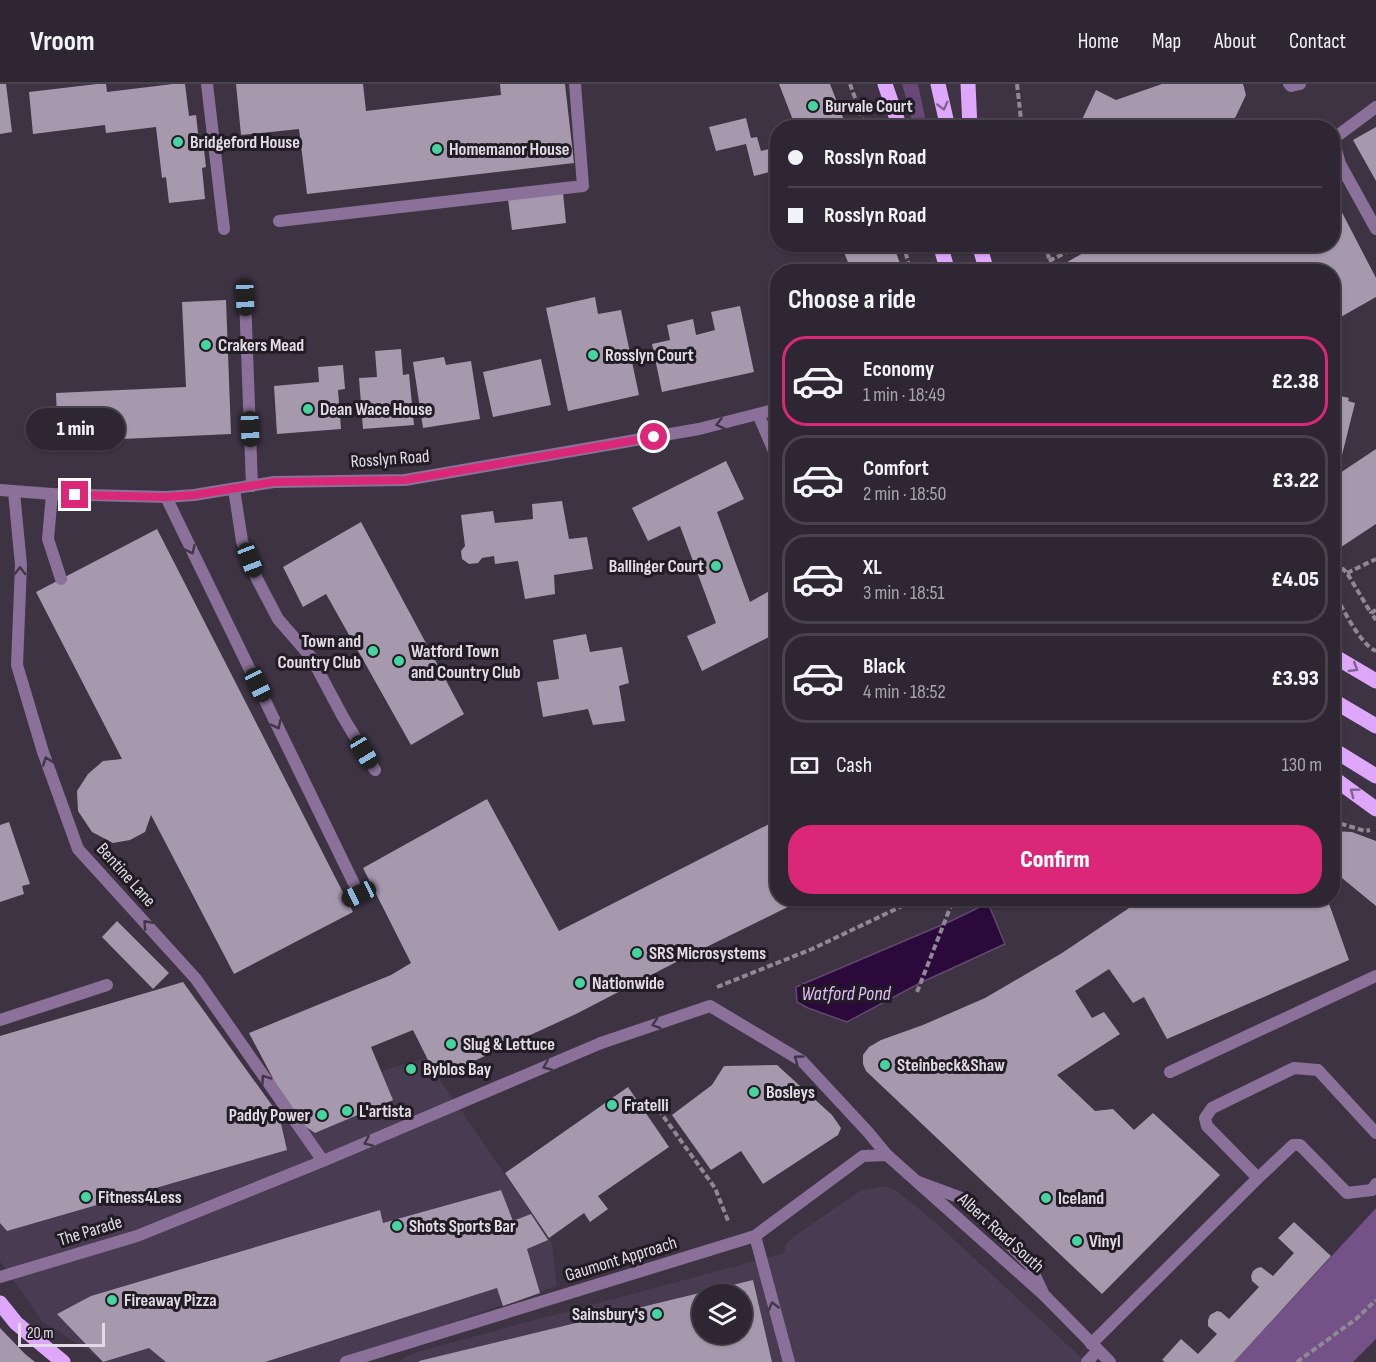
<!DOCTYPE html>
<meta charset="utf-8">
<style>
:root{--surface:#2e2632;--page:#362e3a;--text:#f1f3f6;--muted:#a7a5ac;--line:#49434d;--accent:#db2777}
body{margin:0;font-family:"Sofia Sans Condensed",sans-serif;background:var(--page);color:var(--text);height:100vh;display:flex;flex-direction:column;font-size:22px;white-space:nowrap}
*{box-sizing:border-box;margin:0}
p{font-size:20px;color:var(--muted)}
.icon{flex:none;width:33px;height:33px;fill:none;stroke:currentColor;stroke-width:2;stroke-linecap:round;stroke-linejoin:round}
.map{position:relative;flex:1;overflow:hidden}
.side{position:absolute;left:770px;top:180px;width:570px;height:642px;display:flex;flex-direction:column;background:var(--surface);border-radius:24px;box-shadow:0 2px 4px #0004,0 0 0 2px var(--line)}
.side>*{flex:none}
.top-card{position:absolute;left:770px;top:36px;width:570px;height:132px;border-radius:24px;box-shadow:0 2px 4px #0004,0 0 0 2px var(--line);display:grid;align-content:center;height:132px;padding:0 18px;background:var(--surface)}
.controls{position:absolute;left:692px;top:1200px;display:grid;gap:12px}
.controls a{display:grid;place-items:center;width:60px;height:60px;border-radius:50%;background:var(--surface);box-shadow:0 2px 4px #0004,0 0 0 2px var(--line);font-size:30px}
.scale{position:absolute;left:18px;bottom:15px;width:87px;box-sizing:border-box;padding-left:6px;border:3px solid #e2dbe5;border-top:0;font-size:16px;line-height:21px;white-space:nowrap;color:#e2dbe5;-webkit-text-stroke:4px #211c24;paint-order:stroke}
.end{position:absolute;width:27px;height:27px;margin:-14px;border:8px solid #db2777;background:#fff;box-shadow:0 0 0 3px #fff}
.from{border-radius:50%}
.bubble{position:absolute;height:42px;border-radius:21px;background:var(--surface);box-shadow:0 2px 4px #0004,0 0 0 2px var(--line);font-size:20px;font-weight:800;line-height:42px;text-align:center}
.car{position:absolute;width:18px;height:36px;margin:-18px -9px;border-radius:8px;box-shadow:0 0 4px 2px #0007;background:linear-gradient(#222 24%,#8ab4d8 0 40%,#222 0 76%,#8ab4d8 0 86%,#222 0)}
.top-card b{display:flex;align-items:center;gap:21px;height:57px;font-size:22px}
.top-card b+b{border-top:2px solid var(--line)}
.top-card i{width:15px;height:15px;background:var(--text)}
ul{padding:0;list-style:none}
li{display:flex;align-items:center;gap:18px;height:90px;margin:0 12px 9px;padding:0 6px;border:3px solid var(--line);border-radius:24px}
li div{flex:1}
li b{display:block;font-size:22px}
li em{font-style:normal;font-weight:800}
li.active{border-color:var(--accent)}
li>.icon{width:54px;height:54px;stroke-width:1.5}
h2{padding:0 18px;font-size:27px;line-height:72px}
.pay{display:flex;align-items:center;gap:15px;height:66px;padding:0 18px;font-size:22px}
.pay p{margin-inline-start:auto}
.button{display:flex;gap:12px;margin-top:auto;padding:12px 18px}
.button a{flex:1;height:69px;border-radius:24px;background:var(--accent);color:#fff;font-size:24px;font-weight:800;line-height:69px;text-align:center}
header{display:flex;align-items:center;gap:36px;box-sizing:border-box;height:84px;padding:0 30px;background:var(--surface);border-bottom:2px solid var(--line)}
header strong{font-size:28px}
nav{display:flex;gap:33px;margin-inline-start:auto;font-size:21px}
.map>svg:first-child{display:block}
.built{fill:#493b51;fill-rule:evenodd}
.green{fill:#684779}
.forest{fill:#745186}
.water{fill:#2b093a;stroke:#62486d;stroke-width:1.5}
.building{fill:#a699ad;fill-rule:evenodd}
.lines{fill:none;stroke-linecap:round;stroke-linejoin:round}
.path{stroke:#908895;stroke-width:4;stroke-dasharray:6 3;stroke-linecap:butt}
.lane{stroke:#8b7199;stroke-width:12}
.street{stroke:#8b7199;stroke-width:12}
.primary{stroke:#dea7fb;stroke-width:15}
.oneway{stroke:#806290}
.oneway2{stroke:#413647}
.route{stroke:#db2777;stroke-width:8}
.poi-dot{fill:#47d49e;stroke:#211c24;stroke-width:2}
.labels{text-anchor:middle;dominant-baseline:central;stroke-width:6;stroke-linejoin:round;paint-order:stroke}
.poi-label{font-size:18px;font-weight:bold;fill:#e2dbe5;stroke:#211c24;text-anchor:start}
.street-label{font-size:18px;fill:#e2dbe5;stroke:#211c24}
.water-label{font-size:20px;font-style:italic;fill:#e4bbfa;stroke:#211c24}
</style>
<header>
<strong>Vroom</strong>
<nav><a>Home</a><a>Map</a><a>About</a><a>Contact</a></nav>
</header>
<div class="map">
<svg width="1376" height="1278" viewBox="0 0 1376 1278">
<rect width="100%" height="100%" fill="#3d3343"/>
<!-- built -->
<path class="built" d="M 425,974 L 552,1159 L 557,1202 L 338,1278 L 105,1278 L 42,1237 L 0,1177 L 0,1106 Z
M 885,1102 L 897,1107 L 935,1138 L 1086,1278 L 399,1278 L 407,1272 L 424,1266 L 784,1169 L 786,1160 L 793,1153 L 860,1107 ZM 702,1210 L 741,1210 L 741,1250 L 702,1250 Z"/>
<!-- green -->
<path class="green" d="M 902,0 L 918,0 L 927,43 L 914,43 Z"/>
<!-- forest -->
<path class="forest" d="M 1376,1124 L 1376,1255 L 1353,1278 L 1234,1278 Z"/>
<!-- water -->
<path class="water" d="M 988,819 L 1005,860 L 920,899 L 847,938 L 808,924 L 797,918 L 796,903 L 951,837 Z"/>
<!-- building -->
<path class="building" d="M 0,0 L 6,0 L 12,48 L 0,50 Z
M 97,0 L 106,0 L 107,8 L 173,0 L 185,0 L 189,32 L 196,31 L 200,67 L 204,66 L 206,83 L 202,84 L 205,115 L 169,119 L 166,93 L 162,94 L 156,43 L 106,49 L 105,41 L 33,50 L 29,8 Z
M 236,0 L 363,0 L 366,27 L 501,11 L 500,0 L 565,0 L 574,79 L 307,110 L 299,45 L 241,51 Z
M 779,0 L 830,0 L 847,44 L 796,44 Z
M 1162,0 L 1243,0 L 1246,11 L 1236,32 L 1228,44 L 1078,44 L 1096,6 L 1116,16 Z
M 746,34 L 751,54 L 757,53 L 761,67 L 777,63 L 777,86 L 754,92 L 746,60 L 716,67 L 709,43 Z
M 1376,43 L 1376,97 L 1353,56 Z
M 563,109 L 566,139 L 512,146 L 508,115 Z
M 1335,115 L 1376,194 L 1376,213 L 1332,238 L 1332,188 L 1066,188 L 1062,181 L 1099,160 L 1332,160 L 1332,116 Z
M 857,160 L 893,160 L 903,188 L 852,188 L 843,166 Z
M 595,213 L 598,230 L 621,226 L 639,311 L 568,327 L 546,224 Z
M 226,216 L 231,350 L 58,358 L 56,309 L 186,303 L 182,218 Z
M 740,222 L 754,288 L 662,308 L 652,260 L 670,256 L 667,241 L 693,235 L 696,251 L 715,246 L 711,228 Z
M 401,265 L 403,291 L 409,290 L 414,341 L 363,345 L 359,294 L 377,293 L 375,267 Z
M 444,273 L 446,281 L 471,277 L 480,335 L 423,344 L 413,278 Z
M 541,275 L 551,321 L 493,333 L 483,288 Z
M 343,281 L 345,305 L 338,306 L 341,345 L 277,350 L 274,302 L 319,298 L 318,283 Z
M 1332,310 L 1349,314 L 1348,317 L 1355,319 L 1337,391 L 1376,365 L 1376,440 L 1335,467 L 1332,463 Z
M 726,377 L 744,415 L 717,428 L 750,518 L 771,506 L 777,518 L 777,549 L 702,587 L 687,552 L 716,539 L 680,442 L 648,457 L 632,424 Z
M 562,417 L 569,455 L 587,453 L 593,485 L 554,491 L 555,510 L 525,515 L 518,477 L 495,480 L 494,472 L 482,474 L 478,479 L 469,480 L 462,475 L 461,467 L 465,462 L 461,431 L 493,427 L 495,439 L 533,435 L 532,420 Z
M 361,438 L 464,630 L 411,661 L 326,510 L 303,523 L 283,483 Z
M 157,445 L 353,828 L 234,890 L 151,731 L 145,748 L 130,756 L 113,759 L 92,748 L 78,727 L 77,707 L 88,690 L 103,677 L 122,675 L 36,508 Z
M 586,550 L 590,568 L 622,563 L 629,599 L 619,602 L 625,637 L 593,641 L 588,625 L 543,633 L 537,598 L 559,595 L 553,556 Z
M 487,715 L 559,847 L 777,736 L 777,814 L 806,814 L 682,875 L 576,930 L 437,994 L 413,946 L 371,963 L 393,1016 L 315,1049 L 305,1042 L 276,1000 L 249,949 L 391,891 L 411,879 L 363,784 Z
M 9,738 L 30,800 L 22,802 L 24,810 L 0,818 L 0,741 Z
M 1332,747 L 1352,748 L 1376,757 L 1376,822 L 1342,794 L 1332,795 Z
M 1144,814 L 1327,814 L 1349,876 L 1167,955 L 1144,913 L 1133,919 L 1109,885 L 1075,907 L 1092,934 L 1104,928 L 1120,950 L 1057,991 L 1095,1027 L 1113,1025 L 1134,1046 L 1153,1029 L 1220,1091 L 1102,1210 L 866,987 L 863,980 L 863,971 L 869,963 L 881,956 L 923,941 L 985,914 L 1062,869 Z
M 117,837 L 169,889 L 153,905 L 102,853 Z
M 183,898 L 279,1031 L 287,1066 L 7,1147 L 0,1139 L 0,952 Z
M 777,981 L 832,1031 L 841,1044 L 838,1051 L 763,1100 L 741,1067 L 711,1086 L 672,1031 L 712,1001 L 724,982 Z
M 628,1003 L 669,1063 L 598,1112 L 608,1125 L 590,1138 L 584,1129 L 549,1154 L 505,1089 Z
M 501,1106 L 513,1137 L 531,1130 L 548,1156 L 527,1165 L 540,1209 L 503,1222 L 497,1204 L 265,1278 L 166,1278 L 149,1264 L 103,1278 L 57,1230 L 91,1212 L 380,1126 L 383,1139 Z
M 1294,1138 L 1331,1172 L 1234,1278 L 1165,1278 L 1162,1276 L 1181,1255 L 1198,1270 L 1217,1250 L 1208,1242 L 1208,1236 L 1210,1231 L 1217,1227 L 1221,1228 L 1229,1235 L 1259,1203 L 1252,1197 L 1251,1192 L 1253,1187 L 1257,1184 L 1261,1183 L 1273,1192 L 1294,1169 L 1278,1154 Z
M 753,1196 L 772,1278 L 419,1278 L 419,1277 ZM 702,1210 L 741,1210 L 741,1250 L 702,1250 Z
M 0,1244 L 25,1270 L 35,1278 L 0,1278 Z"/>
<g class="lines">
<!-- path -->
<path class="path" d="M 850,0 L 866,44
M 1017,0 L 1022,44
M 903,160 L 911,188
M 1045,160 L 1053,188
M 1049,177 L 1083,160
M 1332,485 L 1343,485 L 1347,489 L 1371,529
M 1347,489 L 1376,475
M 1332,505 C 1341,521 1360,561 1376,567
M 1376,526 L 1371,529 L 1376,536
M 1332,737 L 1365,747 L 1370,746
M 717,903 L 812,865 L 919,814
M 917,908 L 954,814
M 653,1018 L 715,1104 L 729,1139
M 1297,1278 L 1356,1235 L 1376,1216"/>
<!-- lane -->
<path class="lane" d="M 207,0 L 224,145
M 1289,0 L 1291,2 L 1300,0
M 1376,23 L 1333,55 L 1340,80 L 1376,145
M 279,137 L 583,102 L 575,0
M 245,214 L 252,402
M 758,330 L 777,374
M 234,405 L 242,457 L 257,495 L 278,535 L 311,573 L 343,633 L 375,686
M 14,408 L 21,481 L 17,581 L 43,668 L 78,765 L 196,895 L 323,1077
M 52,410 L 48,455 L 61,495
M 166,413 L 359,810 L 347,816
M 0,936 L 107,901
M 1170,988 L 1376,892
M 1376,1049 L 1318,986 L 1294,984 L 1212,1024 L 1205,1034 L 1207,1042 L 1258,1094 L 1293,1061 L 1300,1061 L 1347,1109 L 1372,1106 L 1376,1100
M 918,1098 L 964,1115 L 1030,1181 L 1044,1211
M 755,1152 L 789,1278
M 0,1193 L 137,1152 L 323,1077 L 601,959
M 1091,1260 L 1258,1094
M 1087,1278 L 1098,1266"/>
<!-- street -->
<path class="street" d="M 0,406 L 52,410 L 166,413 L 194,411 L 274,398 L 405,396 L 699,345 L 777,325
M 601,959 L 710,922 L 802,977 L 868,1048 L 887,1071 L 1044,1211 L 1110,1278
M 346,1278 L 755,1152 L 863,1072 L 887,1071"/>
<!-- primary -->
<path class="primary" d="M 885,0 L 900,44
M 938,0 L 948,44
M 968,0 L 970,44
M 940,160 L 948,188
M 979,160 L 987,188
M 1332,571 L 1376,597
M 1332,616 L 1376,642
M 1332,665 L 1376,692
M 1332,693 L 1376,725
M 0,1219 L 16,1239 L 63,1278"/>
</g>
<!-- one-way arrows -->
<defs><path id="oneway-chevron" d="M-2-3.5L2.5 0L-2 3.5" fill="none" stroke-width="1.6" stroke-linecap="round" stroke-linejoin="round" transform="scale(1.5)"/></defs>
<g class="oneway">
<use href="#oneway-chevron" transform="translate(943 22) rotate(76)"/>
<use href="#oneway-chevron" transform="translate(1354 584) rotate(31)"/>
<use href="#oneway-chevron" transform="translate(1354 708) rotate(-143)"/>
</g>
<g class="oneway2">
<use href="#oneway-chevron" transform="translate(720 340) rotate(165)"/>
<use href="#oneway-chevron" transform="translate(191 466) rotate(64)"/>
<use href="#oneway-chevron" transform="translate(20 487) rotate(-90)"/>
<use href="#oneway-chevron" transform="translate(277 641) rotate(64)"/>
<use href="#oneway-chevron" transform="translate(47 677) rotate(-110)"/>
<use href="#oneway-chevron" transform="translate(147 840) rotate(-132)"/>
<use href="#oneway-chevron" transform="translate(656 940) rotate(162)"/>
<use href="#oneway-chevron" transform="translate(798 975) rotate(-144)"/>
<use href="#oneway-chevron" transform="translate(547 982) rotate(157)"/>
<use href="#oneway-chevron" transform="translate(265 995) rotate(-125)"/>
<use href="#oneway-chevron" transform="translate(368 1058) rotate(157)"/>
<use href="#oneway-chevron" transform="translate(773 1222) rotate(-105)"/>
</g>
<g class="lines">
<!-- route -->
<path class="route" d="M 75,411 L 166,413 L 194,411 L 274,398 L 405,396 L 654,353"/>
</g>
<!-- markers -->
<g class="poi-dot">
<circle cx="813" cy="22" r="6"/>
<circle cx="178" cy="58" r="6"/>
<circle cx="437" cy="65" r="6"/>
<circle cx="206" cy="261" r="6"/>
<circle cx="593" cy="271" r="6"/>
<circle cx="308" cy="325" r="6"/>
<circle cx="716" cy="482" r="6"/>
<circle cx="373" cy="567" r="6"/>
<circle cx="399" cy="577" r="6"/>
<circle cx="637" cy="869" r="6"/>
<circle cx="580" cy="899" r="6"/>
<circle cx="451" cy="960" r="6"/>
<circle cx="885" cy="981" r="6"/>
<circle cx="411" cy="985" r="6"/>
<circle cx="754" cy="1008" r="6"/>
<circle cx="612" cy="1021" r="6"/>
<circle cx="347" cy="1027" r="6"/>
<circle cx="322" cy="1031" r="6"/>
<circle cx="86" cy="1113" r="6"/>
<circle cx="1046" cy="1114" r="6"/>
<circle cx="397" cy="1142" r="6"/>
<circle cx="1077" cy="1157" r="6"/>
<circle cx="112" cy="1216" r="6"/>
<circle cx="657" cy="1230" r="6"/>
</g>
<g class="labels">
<!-- poi labels -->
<g class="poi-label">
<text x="825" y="22">Burvale Court</text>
<text x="190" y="58">Bridgeford House</text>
<text x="449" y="65">Homemanor House</text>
<text x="218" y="261">Crakers Mead</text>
<text x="605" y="271">Rosslyn Court</text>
<text x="320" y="325">Dean Wace House</text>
<text x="704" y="482" text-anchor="end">Ballinger Court</text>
<text x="361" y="557" text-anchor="end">Town and<tspan x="361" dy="21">Country Club</tspan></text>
<text x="411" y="567">Watford Town<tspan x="411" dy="21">and Country Club</tspan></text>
<text x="649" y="869">SRS Microsystems</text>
<text x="592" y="899">Nationwide</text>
<text x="463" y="960">Slug &amp; Lettuce</text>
<text x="897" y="981">Steinbeck&amp;Shaw</text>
<text x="423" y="985">Byblos Bay</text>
<text x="766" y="1008">Bosleys</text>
<text x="624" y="1021">Fratelli</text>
<text x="359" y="1027">L'artista</text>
<text x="310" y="1031" text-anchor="end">Paddy Power</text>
<text x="98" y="1113">Fitness4Less</text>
<text x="1058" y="1114">Iceland</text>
<text x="409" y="1142">Shots Sports Bar</text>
<text x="1089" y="1157">Vinyl</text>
<text x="124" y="1216">Fireaway Pizza</text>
<text x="645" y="1230" text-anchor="end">Sainsbury's</text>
</g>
<!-- street labels -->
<g class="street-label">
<text transform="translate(390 375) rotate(-4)">Rosslyn Road</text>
<text transform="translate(126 791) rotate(48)">Bentine Lane</text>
<text transform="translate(90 1147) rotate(-17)">The Parade</text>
<text transform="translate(1001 1149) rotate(42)">Albert Road South</text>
<text transform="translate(621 1175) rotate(-17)">Gaumont Approach</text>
</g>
<!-- water labels -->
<g class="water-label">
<text x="846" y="910">Watford Pond</text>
</g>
</g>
</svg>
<div class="controls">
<a><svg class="icon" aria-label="layers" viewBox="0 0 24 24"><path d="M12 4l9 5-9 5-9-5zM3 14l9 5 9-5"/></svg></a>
</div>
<div class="scale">20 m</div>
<i class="end from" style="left:654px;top:353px"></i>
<i class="end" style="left:75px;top:411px"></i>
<div class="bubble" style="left:26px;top:324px;width:99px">1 min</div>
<i class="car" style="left:245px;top:214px;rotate:178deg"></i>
<i class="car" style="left:250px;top:345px;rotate:178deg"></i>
<i class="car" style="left:250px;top:476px;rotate:159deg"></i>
<i class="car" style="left:258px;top:601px;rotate:154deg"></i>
<i class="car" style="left:364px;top:668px;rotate:149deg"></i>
<i class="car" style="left:359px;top:810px;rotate:245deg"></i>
<div class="top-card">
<b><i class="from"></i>Rosslyn Road</b>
<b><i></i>Rosslyn Road</b>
</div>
<section class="side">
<h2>Choose a ride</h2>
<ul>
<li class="active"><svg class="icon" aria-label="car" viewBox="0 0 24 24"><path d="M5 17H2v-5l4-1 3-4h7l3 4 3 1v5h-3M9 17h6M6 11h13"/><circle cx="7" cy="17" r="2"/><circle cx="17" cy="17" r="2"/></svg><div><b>Economy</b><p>1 min · 18:49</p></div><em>£2.38</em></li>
<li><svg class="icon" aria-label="car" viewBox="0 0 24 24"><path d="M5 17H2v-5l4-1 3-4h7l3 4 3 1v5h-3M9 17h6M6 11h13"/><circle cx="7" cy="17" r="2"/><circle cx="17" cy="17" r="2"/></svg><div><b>Comfort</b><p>2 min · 18:50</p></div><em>£3.22</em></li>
<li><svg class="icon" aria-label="car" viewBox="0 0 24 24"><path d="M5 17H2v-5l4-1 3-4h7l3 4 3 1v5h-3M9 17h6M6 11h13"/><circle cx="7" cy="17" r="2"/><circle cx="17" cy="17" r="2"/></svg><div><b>XL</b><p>3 min · 18:51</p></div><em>£4.05</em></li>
<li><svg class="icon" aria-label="car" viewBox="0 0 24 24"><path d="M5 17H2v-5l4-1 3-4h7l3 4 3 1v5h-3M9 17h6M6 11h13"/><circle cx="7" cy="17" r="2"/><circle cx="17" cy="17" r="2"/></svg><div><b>Black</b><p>4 min · 18:52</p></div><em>£3.93</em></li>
</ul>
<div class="pay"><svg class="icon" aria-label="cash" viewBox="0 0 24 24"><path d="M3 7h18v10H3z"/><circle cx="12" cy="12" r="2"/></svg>Cash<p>130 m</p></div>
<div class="button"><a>Confirm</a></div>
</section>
</div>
